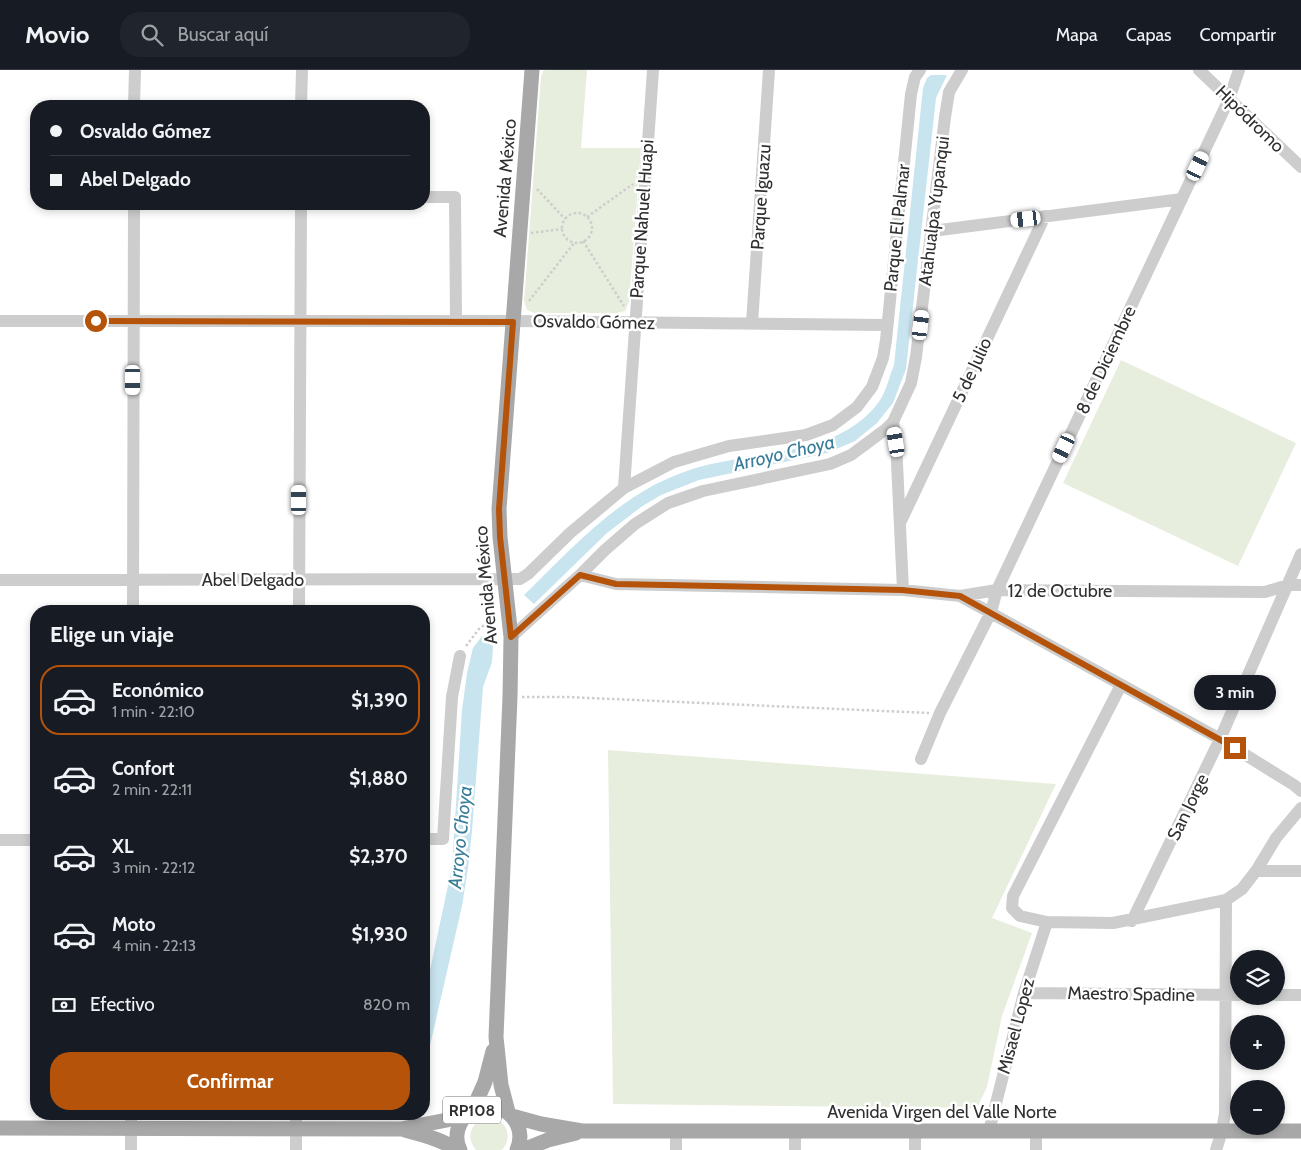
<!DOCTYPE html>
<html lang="es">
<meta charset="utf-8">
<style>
:root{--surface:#171b24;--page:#20242c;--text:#f1f3f6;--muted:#9ea1a6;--line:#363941;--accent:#b45309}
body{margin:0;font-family:Cabin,sans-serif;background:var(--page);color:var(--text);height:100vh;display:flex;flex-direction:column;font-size:19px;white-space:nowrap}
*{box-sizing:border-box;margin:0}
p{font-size:16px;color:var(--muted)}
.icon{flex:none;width:28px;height:28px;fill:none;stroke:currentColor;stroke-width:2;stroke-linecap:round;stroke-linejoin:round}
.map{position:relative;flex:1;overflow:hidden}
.details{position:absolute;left:30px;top:535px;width:400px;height:515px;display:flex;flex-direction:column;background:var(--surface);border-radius:20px;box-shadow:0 2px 8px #0003}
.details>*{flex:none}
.banner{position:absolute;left:30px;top:30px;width:400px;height:110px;border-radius:20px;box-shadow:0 2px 8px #0003;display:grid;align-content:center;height:110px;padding:0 20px;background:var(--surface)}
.fabs{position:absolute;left:1230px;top:880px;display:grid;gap:10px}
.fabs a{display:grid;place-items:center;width:55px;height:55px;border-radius:50%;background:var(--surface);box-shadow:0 2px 8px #0003;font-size:25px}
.end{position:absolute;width:22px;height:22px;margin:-11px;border:6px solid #b45309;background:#fff;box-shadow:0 0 0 2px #fff}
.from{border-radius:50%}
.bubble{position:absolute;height:35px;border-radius:18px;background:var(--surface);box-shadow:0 2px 8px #0003;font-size:16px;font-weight:700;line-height:35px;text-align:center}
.car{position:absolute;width:15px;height:30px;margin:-15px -8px;border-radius:6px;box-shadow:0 0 4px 1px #0007;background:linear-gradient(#fff 24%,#345 0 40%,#fff 0 76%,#345 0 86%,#fff 0)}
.banner b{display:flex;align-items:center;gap:18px;height:48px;font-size:19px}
.banner b+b{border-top:1px solid var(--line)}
.banner i{width:12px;height:12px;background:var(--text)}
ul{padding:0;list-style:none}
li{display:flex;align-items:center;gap:15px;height:70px;margin:0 10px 8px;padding:0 10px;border:2px solid transparent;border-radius:20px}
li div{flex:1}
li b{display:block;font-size:19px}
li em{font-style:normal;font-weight:700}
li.current{border-color:var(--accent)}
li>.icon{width:45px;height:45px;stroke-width:1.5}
h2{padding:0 20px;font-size:22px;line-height:60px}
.pay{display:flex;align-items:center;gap:12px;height:55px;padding:0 20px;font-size:19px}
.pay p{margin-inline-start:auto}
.cta{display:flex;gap:10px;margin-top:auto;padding:10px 20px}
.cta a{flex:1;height:58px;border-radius:20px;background:var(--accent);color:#fff;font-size:20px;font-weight:700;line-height:58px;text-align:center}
header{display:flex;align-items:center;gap:30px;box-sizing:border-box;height:70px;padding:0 25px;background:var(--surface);border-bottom:1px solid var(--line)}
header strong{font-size:24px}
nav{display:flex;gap:28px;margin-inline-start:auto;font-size:18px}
.search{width:350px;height:45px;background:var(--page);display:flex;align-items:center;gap:12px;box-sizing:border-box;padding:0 18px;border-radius:20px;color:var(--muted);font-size:19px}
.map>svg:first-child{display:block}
.green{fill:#e8eedd}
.water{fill:#c8e4ef}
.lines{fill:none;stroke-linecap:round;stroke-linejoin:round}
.path{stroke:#cdcdcd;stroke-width:2.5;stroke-dasharray:2.5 2.5;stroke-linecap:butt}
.minor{stroke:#cdcdcd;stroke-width:12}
.major{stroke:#a8a8a8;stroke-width:15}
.route{stroke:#b45309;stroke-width:6}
.labels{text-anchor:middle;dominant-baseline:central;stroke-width:5;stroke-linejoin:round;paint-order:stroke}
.shield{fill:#fff;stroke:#6e6e6e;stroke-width:1}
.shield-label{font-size:16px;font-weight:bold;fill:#303030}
.street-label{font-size:18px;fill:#303030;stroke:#fff}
.water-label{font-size:19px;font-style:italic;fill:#377d99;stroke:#fff}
</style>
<header>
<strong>Movio</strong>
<div class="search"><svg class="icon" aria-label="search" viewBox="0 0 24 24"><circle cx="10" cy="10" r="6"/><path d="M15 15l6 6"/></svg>Buscar aquí</div>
<nav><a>Mapa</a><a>Capas</a><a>Compartir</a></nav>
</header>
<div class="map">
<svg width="1301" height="1080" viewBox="0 0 1301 1080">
<rect width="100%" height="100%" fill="#fff"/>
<!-- green -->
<path class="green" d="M 546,0 L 587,0 L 581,78 L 641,78 L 629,232 L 625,241 L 618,243 L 534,243 L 527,240 L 524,231 L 541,7 L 543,1 Z
M 1121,290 L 1296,373 L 1238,496 L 1063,413 Z
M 608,680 L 1056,714 L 992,848 L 1032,863 L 1002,946 L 987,1017 L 977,1038 L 613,1034 Z
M 489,1047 C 506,1049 514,1067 502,1080 L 476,1080 C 464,1066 472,1050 489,1047 Z"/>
<!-- water -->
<path class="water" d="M 931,5 L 947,5 L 936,28 L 906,299 L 893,333 L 877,353 L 855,371 L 827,383 L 699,410 L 661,425 L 641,437 L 607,463 L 534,534 L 524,525 C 565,485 604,442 654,415 C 672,406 692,398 711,394 C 767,381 840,383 878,333 C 886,323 889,307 894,295 L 923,18 L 927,8 Z
M 482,566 L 493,576 L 492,592 L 483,617 L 472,761 L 468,798 L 462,836 L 426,993 L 427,1031 L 431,1036 L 424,1036 L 424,928 L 452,797 L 462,640 L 467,603 L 473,578 Z"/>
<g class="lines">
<!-- path -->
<path class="path" d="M 537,119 L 565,149
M562 158a15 15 0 1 1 30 0a15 15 0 1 1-30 0Z
M 587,147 L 633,114
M 531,163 L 562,159
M 583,171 L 624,236
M 529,231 L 574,173
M 466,576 L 479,559 L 495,547
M 522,627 L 567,627 L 929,643"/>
<!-- minor -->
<path class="minor" d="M 1199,0 L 1301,97
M 134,36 L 135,0
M 301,36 L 302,0
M 424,127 L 455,127 L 456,251
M 932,161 L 1182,129
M 0,251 L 513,251 L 887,255
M 752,253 L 769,0
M 624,418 L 653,0
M 901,451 L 1045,146
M 580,505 L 616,514 L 903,520 L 960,526 L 997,520 L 1265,522 L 1288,515 L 1301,515
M 0,510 L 520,509 L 528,504 L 570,463 L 624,418 L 674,392 L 729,376 L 806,365 L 833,355 L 857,337 L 872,317 L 883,288 L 886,270 L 911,24 L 915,7 L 920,0
M 903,520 L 896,372 L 893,352 L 911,313 L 916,287 L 945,47 L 949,22 L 962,0
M 960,526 L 1220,669 L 1294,715 L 1301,721
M 133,541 L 134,134
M 299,541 L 301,134
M 511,567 L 580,505 L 605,480 L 635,454 L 668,433 L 703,421 L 830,394 L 851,385 L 886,359 L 893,352
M 1121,615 L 1013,826 L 1012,838 L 1020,846 L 1047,852 L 1113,853 L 1226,830 L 1242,819 L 1256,801 L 1276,768 L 1301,738
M 921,689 L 940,643 L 991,542 L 997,520 L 1229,29 L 1239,0
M 424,769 L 443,769 L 452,627 L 460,586
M 0,770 L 36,770
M 1256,801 L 1301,801
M 1132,851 L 1220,669 L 1301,484
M 1024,923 L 1239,925
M 1276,925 L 1301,925
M 989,1061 L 1024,923 L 1047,852
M 131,1080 L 131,1044
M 296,1080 L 296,1044
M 676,1080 L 676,1061
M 795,1080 L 795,1061
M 915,1080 L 915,1061
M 1036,1080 L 1036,1061
M 1216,1080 L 1222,1061 L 1225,1043 L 1226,830"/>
<!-- major -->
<path class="major" d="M 473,1039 L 485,1012 L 493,981
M 508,1042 L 501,1015 L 496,967 L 510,627 L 511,567 L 500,467 L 499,439 L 532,0
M 512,1046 L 541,1054 L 582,1061 L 1301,1061
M 0,1058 L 401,1059 L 447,1050 L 469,1042
M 405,1060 C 423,1065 441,1069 457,1080
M 460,1080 C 456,1072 456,1062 460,1054 C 478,1017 533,1042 517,1080
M 523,1080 L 548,1070 L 576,1063"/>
</g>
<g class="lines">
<!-- route -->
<path class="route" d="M 96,251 L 513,252 L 499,439 L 500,467 L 511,567 L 580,505 L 616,514 L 902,520 L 960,526 L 1235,678"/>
</g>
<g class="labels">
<!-- shield labels -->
<rect class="shield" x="443" y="1026.5" width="58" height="27" rx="4"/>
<g class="shield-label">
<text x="472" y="1040">RP108</text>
</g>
<!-- street labels -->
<g class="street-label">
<text transform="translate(1250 49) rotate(44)">Hipódromo</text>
<text transform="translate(505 108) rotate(-85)">Avenida México</text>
<text transform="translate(761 127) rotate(-86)">Parque Iguazu</text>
<text transform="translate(934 141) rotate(-83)">Atahualpa Yupanqui</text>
<text transform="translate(642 149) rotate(-86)">Parque Nahuel Huapi</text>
<text transform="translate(897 158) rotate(-84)">Parque El Palmar</text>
<text transform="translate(594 252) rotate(1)">Osvaldo Gómez</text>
<text transform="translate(1106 290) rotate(-65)">8 de Diciembre</text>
<text transform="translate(972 300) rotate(-65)">5 de Julio</text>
<text x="253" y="510">Abel Delgado</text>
<text transform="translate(486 515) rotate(-95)">Avenida México</text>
<text x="1060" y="521">12 de Octubre</text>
<text transform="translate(1188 737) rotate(-64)">San Jorge</text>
<text transform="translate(1131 924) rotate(1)">Maestro Spadine</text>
<text transform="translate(1016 956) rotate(-75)">Misael Lopez</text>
<text x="942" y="1042">Avenida Virgen del Valle Norte</text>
</g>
<!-- water labels -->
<g class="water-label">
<text transform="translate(784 383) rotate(-13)">Arroyo Choya</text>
<text transform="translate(460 767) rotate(-84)">Arroyo Choya</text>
</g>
</g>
</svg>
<div class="fabs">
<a><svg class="icon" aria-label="layers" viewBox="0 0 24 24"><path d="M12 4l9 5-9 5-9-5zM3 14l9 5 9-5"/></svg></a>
<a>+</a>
<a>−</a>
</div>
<i class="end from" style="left:96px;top:251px"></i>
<i class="end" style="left:1235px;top:678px"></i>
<div class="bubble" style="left:1194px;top:605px;width:82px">3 min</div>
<i class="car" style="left:1198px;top:96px;rotate:25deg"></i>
<i class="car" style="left:1026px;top:149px;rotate:263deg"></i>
<i class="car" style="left:921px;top:255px;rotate:7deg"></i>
<i class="car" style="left:133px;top:310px;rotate:180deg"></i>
<i class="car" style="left:896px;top:372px;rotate:351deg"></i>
<i class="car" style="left:1064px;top:378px;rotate:205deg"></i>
<i class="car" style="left:299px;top:430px;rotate:0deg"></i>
<div class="banner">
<b><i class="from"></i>Osvaldo Gómez</b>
<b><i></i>Abel Delgado</b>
</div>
<section class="details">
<h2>Elige un viaje</h2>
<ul>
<li class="current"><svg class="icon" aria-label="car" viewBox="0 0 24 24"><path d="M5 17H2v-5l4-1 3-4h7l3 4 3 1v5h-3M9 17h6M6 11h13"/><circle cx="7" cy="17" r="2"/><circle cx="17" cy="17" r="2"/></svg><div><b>Económico</b><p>1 min · 22:10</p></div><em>$1,390</em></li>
<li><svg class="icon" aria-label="car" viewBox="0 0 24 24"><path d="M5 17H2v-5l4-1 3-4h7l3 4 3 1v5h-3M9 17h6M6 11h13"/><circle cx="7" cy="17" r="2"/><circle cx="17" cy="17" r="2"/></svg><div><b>Confort</b><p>2 min · 22:11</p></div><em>$1,880</em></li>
<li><svg class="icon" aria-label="car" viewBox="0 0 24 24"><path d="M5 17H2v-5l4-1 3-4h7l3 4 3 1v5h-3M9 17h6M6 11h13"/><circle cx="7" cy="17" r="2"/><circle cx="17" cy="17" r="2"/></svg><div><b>XL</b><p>3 min · 22:12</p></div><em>$2,370</em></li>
<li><svg class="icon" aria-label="car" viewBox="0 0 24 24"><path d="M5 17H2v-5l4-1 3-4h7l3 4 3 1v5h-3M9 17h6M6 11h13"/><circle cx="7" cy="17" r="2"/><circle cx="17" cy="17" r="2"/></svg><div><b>Moto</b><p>4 min · 22:13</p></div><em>$1,930</em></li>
</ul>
<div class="pay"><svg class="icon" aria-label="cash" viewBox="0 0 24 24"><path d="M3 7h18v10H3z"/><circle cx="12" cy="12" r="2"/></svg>Efectivo<p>820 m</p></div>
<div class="cta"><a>Confirmar</a></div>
</section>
</div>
